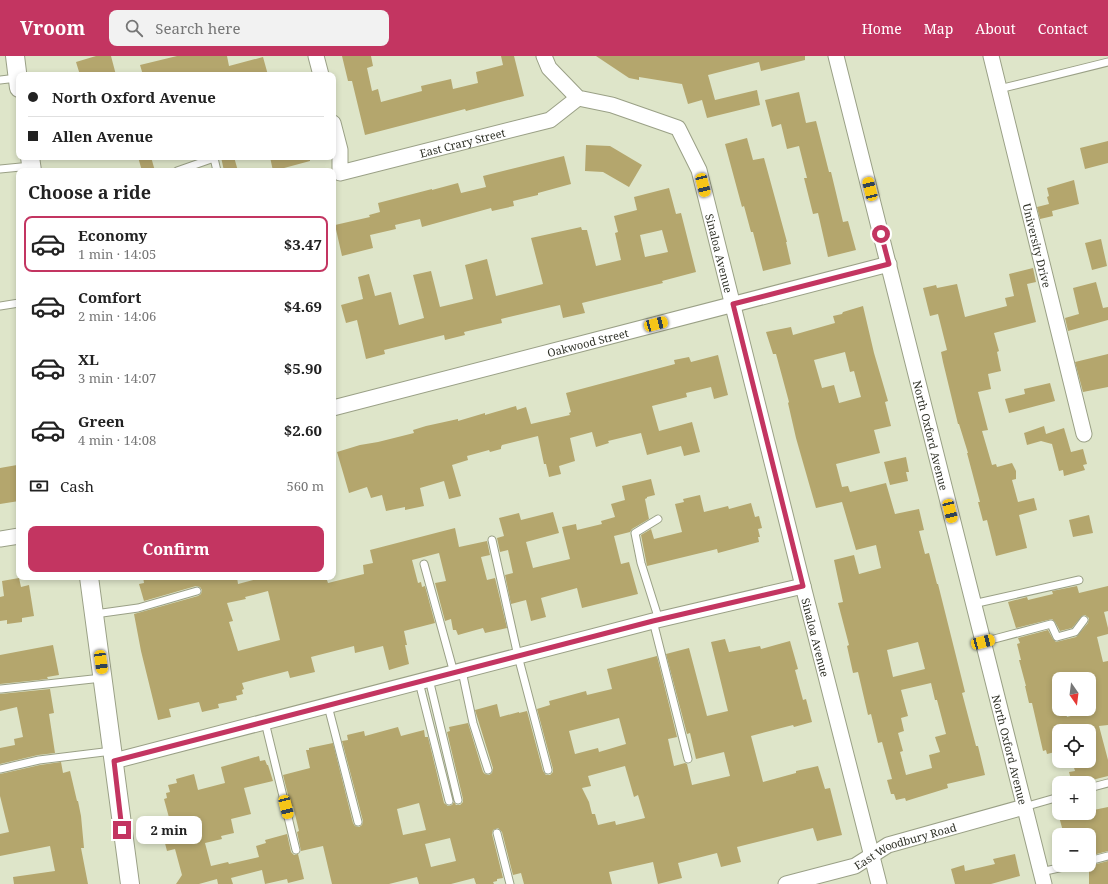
<!DOCTYPE html>
<meta charset="utf-8">
<style>
:root{--surface:#fff;--page:#f2f2f2;--text:#222;--muted:#767676;--line:#e0e0e0;--accent:#c33561}
body{margin:0;font-family:"Noto Serif",serif;background:var(--page);color:var(--text);height:100vh;display:flex;flex-direction:column;font-size:15px;white-space:nowrap}
*{box-sizing:border-box;margin:0}
p{font-size:13px;color:var(--muted)}
.icon{flex:none;width:22px;height:22px;fill:none;stroke:currentColor;stroke-width:2;stroke-linecap:round;stroke-linejoin:round}
.map{position:relative;flex:1;overflow:hidden}
.side{position:absolute;left:16px;top:112px;width:320px;height:412px;display:flex;flex-direction:column;background:var(--surface);border-radius:8px;box-shadow:0 2px 6px #0003}
.side>*{flex:none}
.hud{position:absolute;left:16px;top:16px;width:320px;height:88px;border-radius:8px;box-shadow:0 2px 6px #0003;display:grid;align-content:center;height:88px;padding:0 12px;background:var(--surface)}
.needle{width:26px;rotate:166deg}
.tools{position:absolute;left:1052px;top:616px;display:grid;gap:8px}
.tools a{display:grid;place-items:center;width:44px;height:44px;border-radius:8px;background:var(--surface);box-shadow:0 2px 6px #0003;font-size:20px}
.end{position:absolute;width:18px;height:18px;margin:-9px;border:5px solid #c33561;background:#fff;box-shadow:0 0 0 2px #fff}
.from{border-radius:50%}
.bubble{position:absolute;height:28px;border-radius:8px;background:var(--surface);box-shadow:0 2px 6px #0003;font-size:13px;font-weight:700;line-height:28px;text-align:center}
.car{position:absolute;width:12px;height:24px;margin:-12px -6px;border-radius:5px;box-shadow:0 0 3px 1px #0007;background:linear-gradient(#f5c518 24%,#345 0 40%,#f5c518 0 76%,#345 0 86%,#f5c518 0)}
.hud b{display:flex;align-items:center;gap:14px;height:38px;font-size:15px}
.hud b+b{border-top:1px solid var(--line)}
.hud i{width:10px;height:10px;background:var(--text)}
ul{padding:0;list-style:none}
li{display:flex;align-items:center;gap:12px;height:56px;margin:0 8px 6px;padding:0 4px;border:2px solid transparent;border-radius:8px}
li div{flex:1}
li b{display:block;font-size:15px}
li em{font-style:normal;font-weight:700}
li.active{border-color:var(--accent)}
li>.icon{width:36px;height:36px;stroke-width:1.5}
h2{padding:0 12px;font-size:18px;line-height:48px}
.pay{display:flex;align-items:center;gap:10px;height:44px;padding:0 12px;font-size:15px}
.pay p{margin-inline-start:auto}
.action{display:flex;gap:8px;margin-top:auto;padding:8px 12px}
.action a{flex:1;height:46px;border-radius:8px;background:var(--accent);color:#fff;font-size:16px;font-weight:700;line-height:46px;text-align:center}
header{display:flex;align-items:center;gap:24px;box-sizing:border-box;height:56px;padding:0 20px;background:var(--accent);color:#fff}
header strong{font-size:19px}
nav{display:flex;gap:22px;margin-inline-start:auto;font-size:14px}
.search{width:280px;height:36px;background:var(--page);display:flex;align-items:center;gap:10px;box-sizing:border-box;padding:0 14px;border-radius:8px;color:var(--muted);font-size:15px}
.map>svg:first-child{display:block}
.building{fill:#b4a66d;fill-rule:evenodd}
.lines{fill:none;stroke-linecap:round;stroke-linejoin:round}
.service-casing{stroke:#9aa086;stroke-width:9}
.minor-casing{stroke:#9aa086;stroke-width:17}
.tertiary-casing{stroke:#9aa086;stroke-width:20}
.service{stroke:#fff;stroke-width:7}
.minor{stroke:#fff;stroke-width:15}
.tertiary{stroke:#fff;stroke-width:18}
.route{stroke:#c33561;stroke-width:5}
.labels{text-anchor:middle;dominant-baseline:central;stroke-width:3.5;stroke-linejoin:round;paint-order:stroke}
.street-label{font-size:11px;fill:#2f3127;stroke:#dee5c9}
</style>
<header>
<strong>Vroom</strong>
<div class="search"><svg class="icon" aria-label="search" viewBox="0 0 24 24"><circle cx="10" cy="10" r="6"/><path d="M15 15l6 6"/></svg>Search here</div>
<nav><a>Home</a><a>Map</a><a>About</a><a>Contact</a></nav>
</header>
<div class="map">
<svg width="1108" height="828" viewBox="0 0 1108 828">
<rect width="100%" height="100%" fill="#dee5c9"/>
<!-- building -->
<path class="building" d="M 96,0 L 111,0 L 116,19 L 80,19 L 76,6 Z
M 177,0 L 227,0 L 229,10 L 263,1 L 268,19 L 143,19 L 140,9 Z
M 342,0 L 371,0 L 373,10 L 367,12 L 372,35 L 378,33 L 381,46 L 422,35 L 421,30 L 451,23 L 453,33 L 478,27 L 476,16 L 503,9 L 501,0 L 514,0 L 524,40 L 466,55 L 465,53 L 365,79 L 352,25 L 348,25 Z
M 596,0 L 805,0 L 805,4 L 761,15 L 759,6 L 708,19 L 715,44 L 757,34 L 760,49 L 707,62 L 702,44 L 688,48 L 682,28 L 639,21 L 639,24 L 629,22 Z
M 799,36 L 806,67 L 816,65 L 829,116 L 831,116 L 843,166 L 848,165 L 856,194 L 828,201 L 818,157 L 813,158 L 804,122 L 807,122 L 799,90 L 787,93 L 781,68 L 772,71 L 765,44 Z
M 747,82 L 753,104 L 764,102 L 787,186 L 786,186 L 791,208 L 763,215 L 753,176 L 751,176 L 744,150 L 742,151 L 725,88 Z
M 1108,85 L 1108,107 L 1085,113 L 1080,92 Z
M 586,89 L 610,90 L 642,109 L 629,131 L 603,116 L 585,115 Z
M 564,100 L 571,128 L 538,137 L 538,139 L 513,145 L 514,150 L 492,155 L 491,152 L 422,171 L 420,163 L 395,169 L 396,173 L 370,179 L 373,192 L 342,200 L 335,169 L 370,161 L 369,159 L 380,156 L 378,147 L 432,133 L 432,134 L 458,127 L 461,137 L 486,131 L 483,120 Z
M 138,101 L 151,101 L 155,115 L 142,115 Z
M 221,101 L 234,101 L 238,115 L 224,115 Z
M 270,101 L 310,101 L 310,105 L 273,115 Z
M 1074,124 L 1079,148 L 1052,155 L 1053,160 L 1040,163 L 1037,151 L 1049,148 L 1047,141 L 1049,140 L 1047,132 Z
M 669,132 L 676,158 L 681,157 L 696,216 L 662,225 L 663,227 L 582,247 L 585,257 L 563,262 L 560,249 L 501,263 L 502,267 L 464,276 L 465,279 L 445,284 L 444,279 L 384,294 L 385,298 L 366,303 L 357,264 L 346,267 L 341,249 L 363,243 L 358,221 L 369,218 L 375,240 L 391,236 L 399,269 L 424,262 L 413,219 L 431,215 L 440,251 L 473,243 L 465,209 L 487,203 L 496,240 L 543,228 L 531,182 L 581,171 L 582,174 L 587,174 L 596,210 L 621,204 L 615,177 L 618,176 L 614,160 L 637,154 L 634,141 ZM 662,174 L 668,196 L 645,201 L 640,179 Z
M 1101,183 L 1107,210 L 1092,214 L 1085,187 Z
M 1033,212 L 1036,226 L 1027,228 L 1036,266 L 994,277 L 999,295 L 997,296 L 1001,315 L 988,318 L 991,333 L 978,336 L 988,374 L 982,375 L 992,409 L 996,408 L 997,411 L 1012,407 L 1016,415 L 1016,423 L 1012,424 L 1018,446 L 1034,442 L 1037,454 L 1019,459 L 1027,492 L 996,500 L 987,464 L 983,465 L 978,446 L 980,446 L 967,397 L 968,397 L 959,368 L 958,368 L 943,306 L 941,296 L 947,294 L 938,258 L 930,260 L 923,232 L 936,229 L 937,232 L 957,228 L 965,261 L 1007,250 L 1005,242 L 1014,240 L 1009,218 Z
M 1096,226 L 1103,252 L 1108,251 L 1108,264 L 1068,275 L 1065,262 L 1079,258 L 1073,232 Z
M 863,250 L 874,297 L 888,345 L 885,346 L 891,370 L 874,374 L 880,397 L 836,408 L 842,431 L 848,430 L 850,436 L 886,427 L 895,458 L 919,453 L 924,474 L 919,475 L 925,498 L 929,497 L 937,528 L 938,528 L 965,636 L 962,637 L 976,690 L 978,690 L 985,719 L 947,728 L 948,732 L 906,745 L 905,742 L 896,744 L 894,738 L 891,738 L 887,724 L 892,723 L 882,686 L 878,687 L 871,658 L 868,659 L 858,616 L 853,617 L 847,590 L 849,589 L 838,547 L 843,546 L 834,504 L 854,499 L 859,518 L 881,512 L 876,489 L 856,494 L 842,446 L 816,452 L 796,382 L 788,347 L 789,346 L 782,320 L 776,298 L 773,298 L 766,276 L 791,271 L 793,279 L 835,267 L 833,260 L 842,258 L 843,256 ZM 845,296 L 850,316 L 854,315 L 861,341 L 839,347 L 834,329 L 822,332 L 814,304 ZM 918,586 L 925,613 L 893,621 L 887,594 ZM 931,627 L 935,644 L 937,644 L 946,678 L 935,681 L 940,696 L 929,699 L 932,712 L 906,719 L 900,696 L 903,695 L 898,677 L 904,675 L 901,662 L 908,660 L 901,634 Z
M 1108,298 L 1108,331 L 1083,336 L 1075,306 Z
M 718,299 L 728,339 L 714,343 L 711,331 L 686,337 L 687,341 L 652,350 L 659,375 L 692,366 L 700,396 L 684,400 L 681,390 L 647,399 L 641,377 L 608,385 L 609,387 L 596,391 L 592,376 L 570,382 L 575,405 L 559,410 L 561,418 L 549,421 L 546,408 L 544,408 L 538,380 L 502,389 L 501,391 L 501,393 L 490,396 L 489,394 L 467,400 L 468,404 L 452,409 L 461,440 L 449,443 L 444,425 L 420,432 L 424,450 L 405,454 L 405,451 L 386,455 L 382,439 L 371,442 L 367,431 L 349,437 L 337,396 L 360,389 L 378,386 L 414,377 L 413,374 L 426,370 L 458,363 L 458,365 L 485,357 L 485,359 L 516,350 L 517,354 L 526,351 L 531,368 L 570,359 L 569,357 L 571,356 L 566,337 L 675,308 L 674,304 L 689,301 L 691,306 Z
M 1050,327 L 1055,345 L 1009,357 L 1005,343 L 1025,338 L 1024,333 Z
M 1044,370 L 1046,378 L 1064,372 L 1071,396 L 1083,393 L 1087,408 L 1083,409 L 1085,414 L 1064,420 L 1063,414 L 1059,415 L 1052,388 L 1041,385 L 1027,389 L 1024,377 Z
M 906,401 L 909,416 L 906,416 L 908,425 L 890,429 L 884,406 Z
M 17,409 L 19,426 L 19,445 L 0,448 L 0,412 Z
M 651,423 L 655,439 L 647,441 L 647,442 L 645,443 L 649,463 L 632,473 L 630,476 L 614,480 L 621,508 L 629,506 L 638,538 L 582,552 L 577,532 L 541,542 L 546,561 L 531,565 L 526,544 L 511,548 L 505,519 L 513,517 L 508,494 L 500,496 L 497,482 L 504,480 L 499,462 L 519,457 L 521,464 L 553,456 L 559,477 L 526,486 L 533,512 L 570,503 L 562,471 L 576,468 L 577,474 L 602,468 L 601,465 L 615,461 L 611,448 L 625,444 L 622,430 Z
M 700,439 L 704,456 L 728,450 L 729,453 L 751,447 L 755,461 L 759,460 L 762,472 L 758,473 L 760,481 L 758,481 L 759,486 L 718,497 L 717,493 L 647,510 L 641,479 L 651,473 L 654,483 L 682,476 L 675,448 L 684,446 L 683,443 Z
M 1089,459 L 1093,477 L 1073,481 L 1069,464 Z
M 455,472 L 459,491 L 487,485 L 490,499 L 481,501 L 487,524 L 495,522 L 507,572 L 485,577 L 483,572 L 458,579 L 456,574 L 453,574 L 451,563 L 445,565 L 435,527 L 446,525 L 439,497 L 412,504 L 418,527 L 421,526 L 422,531 L 425,530 L 435,567 L 404,575 L 407,589 L 405,589 L 409,608 L 389,614 L 383,590 L 355,597 L 354,590 L 311,601 L 315,616 L 290,622 L 288,615 L 242,627 L 244,633 L 242,634 L 243,638 L 236,640 L 237,644 L 218,648 L 219,652 L 202,656 L 199,646 L 169,653 L 171,661 L 158,664 L 141,595 L 134,558 L 198,540 L 201,538 L 202,534 L 200,531 L 196,530 L 144,545 L 139,528 L 144,527 L 143,521 L 237,521 L 238,528 L 265,521 L 326,521 L 328,527 L 364,518 L 363,509 L 373,507 L 370,494 ZM 268,535 L 280,584 L 238,595 L 229,566 L 233,565 L 227,547 L 246,543 L 245,541 Z
M 19,522 L 21,531 L 29,529 L 34,560 L 22,562 L 22,566 L 7,568 L 7,564 L 0,565 L 0,541 L 4,540 L 2,525 Z
M 1077,530 L 1079,537 L 1108,530 L 1108,555 L 1104,556 L 1108,572 L 1108,578 L 1097,581 L 1103,606 L 1108,605 L 1108,669 L 1099,670 L 1108,704 L 1108,720 L 1080,727 L 1072,727 L 1069,716 L 1075,715 L 1072,705 L 1089,705 L 1089,675 L 1059,675 L 1059,695 L 1047,698 L 1046,694 L 1043,695 L 1032,647 L 1029,647 L 1025,630 L 1026,630 L 1019,604 L 1021,604 L 1017,588 L 1020,587 L 1018,582 L 1048,574 L 1053,583 L 1056,586 L 1076,581 L 1088,567 L 1089,562 L 1085,559 L 1082,560 L 1072,572 L 1060,575 L 1055,566 L 1052,563 L 1016,572 L 1008,546 L 1027,541 L 1028,544 L 1053,538 L 1052,535 ZM 1059,623 L 1089,623 L 1089,632 L 1095,654 L 1093,648 L 1089,648 L 1089,655 L 1067,661 L 1065,653 L 1059,653 Z
M 725,583 L 729,596 L 760,590 L 761,593 L 790,585 L 798,613 L 795,614 L 803,644 L 806,643 L 812,666 L 794,671 L 793,669 L 751,680 L 763,726 L 796,717 L 796,715 L 818,710 L 825,733 L 830,732 L 842,779 L 817,785 L 813,772 L 737,791 L 741,806 L 721,811 L 717,797 L 678,807 L 682,822 L 658,828 L 653,806 L 609,816 L 612,828 L 524,828 L 521,817 L 513,819 L 502,776 L 498,772 L 493,774 L 492,778 L 503,822 L 497,823 L 497,825 L 493,826 L 494,828 L 476,828 L 474,822 L 451,828 L 419,828 L 417,821 L 389,828 L 332,828 L 323,790 L 301,795 L 297,776 L 299,775 L 293,750 L 291,751 L 283,719 L 310,712 L 306,694 L 309,694 L 309,692 L 333,687 L 353,767 L 355,770 L 359,771 L 362,769 L 363,765 L 342,685 L 348,684 L 347,679 L 364,675 L 365,680 L 398,671 L 401,680 L 424,674 L 425,681 L 428,681 L 444,747 L 448,750 L 452,749 L 454,746 L 456,749 L 460,749 L 463,746 L 463,743 L 447,676 L 450,675 L 449,671 L 468,667 L 483,716 L 485,718 L 489,719 L 492,717 L 493,712 L 475,654 L 497,648 L 500,661 L 519,656 L 519,657 L 527,655 L 543,715 L 546,719 L 550,719 L 553,716 L 553,713 L 537,653 L 550,649 L 549,645 L 586,635 L 587,639 L 612,633 L 607,613 L 657,600 L 677,681 L 668,683 L 674,710 L 685,707 L 687,708 L 692,729 L 730,720 L 724,696 L 696,703 L 690,677 L 687,678 L 666,598 L 689,592 L 707,660 L 728,655 L 711,586 ZM 619,662 L 626,688 L 599,696 L 598,692 L 575,698 L 569,675 ZM 625,710 L 634,741 L 638,739 L 645,762 L 616,769 L 615,765 L 598,769 L 595,758 L 592,758 L 589,746 L 582,732 L 591,730 L 588,720 ZM 419,747 L 426,774 L 403,779 L 397,753 ZM 450,782 L 456,805 L 431,811 L 425,788 Z
M 53,589 L 59,619 L 47,621 L 48,623 L 0,628 L 0,599 Z
M 50,633 L 54,657 L 49,658 L 55,697 L 38,699 L 0,708 L 0,692 L 15,689 L 14,683 L 23,681 L 17,651 L 0,655 L 0,638 Z
M 259,700 L 260,705 L 265,704 L 267,709 L 268,709 L 273,725 L 244,732 L 251,758 L 231,763 L 234,777 L 221,780 L 222,783 L 205,787 L 211,810 L 228,806 L 229,808 L 259,801 L 256,790 L 266,787 L 265,784 L 287,778 L 291,796 L 294,799 L 298,798 L 304,823 L 288,827 L 287,823 L 265,828 L 262,814 L 231,822 L 233,828 L 218,828 L 217,823 L 199,828 L 176,828 L 182,819 L 175,793 L 167,795 L 161,772 L 171,769 L 164,743 L 167,742 L 166,737 L 170,736 L 168,729 L 177,727 L 176,723 L 194,718 L 198,734 L 225,727 L 221,711 Z
M 61,706 L 63,717 L 70,715 L 77,745 L 78,745 L 81,760 L 84,792 L 81,792 L 88,828 L 14,828 L 13,821 L 55,815 L 50,790 L 0,800 L 0,778 L 9,776 L 0,740 L 0,718 L 40,709 Z
M 1108,751 L 1108,795 L 1089,800 L 1089,779 L 1064,779 L 1058,757 L 1089,757 L 1089,755 Z
M 1015,798 L 1020,820 L 991,828 L 955,828 L 951,813 L 964,809 L 965,815 L 995,808 L 993,803 Z
M 1108,805 L 1108,828 L 1089,828 L 1089,810 Z"/>
<g class="lines">
<defs>
<path id="service" d="M 0,24 L 17,22
M 999,33 L 1108,6
M 0,113 L 31,110
M 177,115 L 214,102 L 217,115
M 0,250 L 19,247
M 658,463 L 635,477 L 641,507 L 659,564
M 492,484 L 518,600 L 548,714
M 424,508 L 454,617
M 973,548 L 1079,524
M 95,558 L 138,552 L 197,535
M 653,565 L 688,703
M 983,586 L 1051,568 L 1057,581 L 1075,576 L 1084,564
M 462,615 L 473,667 L 488,714
M 429,623 L 458,744
M 419,626 L 449,745
M 1,633 L 102,622
M 328,650 L 358,766
M 265,666 L 296,794
M 0,713 L 39,704 L 112,695
M 1089,732 L 1108,727
M 1024,751 L 1059,741
M 497,777 L 510,828
M 1089,805 L 1108,800
M 1041,816 L 1072,809"/>
<g id="minor">
<path d="M 316,0 L 321,19"/>
<path id="s1" d="M 544,0 L 549,12 L 578,42 L 612,49 L 678,72 L 699,114 L 803,530 L 879,828"/>
<path id="s2" d="M 836,0 L 1044,828"/>
<path id="s3" d="M 991,0 L 1084,378"/>
<path id="s4" d="M 333,67 L 340,94 L 340,117 L 550,64 L 578,42"/>
<path id="s5" d="M 333,352 L 889,208"/>
<path d="M 0,483 L 19,480"/>
<path d="M 114,705 L 653,565 L 803,530"/>
<path id="s6" d="M 786,828 L 855,810 L 888,789 L 1024,751"/>
</g>
<path id="tertiary" d="M 15,0 L 19,32
M 30,101 L 32,115
M 89,521 L 130,828"/>
</defs>
<!-- service casing -->
<use href="#service" class="service-casing"/>
<!-- minor casing -->
<use href="#minor" class="minor-casing"/>
<!-- tertiary casing -->
<use href="#tertiary" class="tertiary-casing"/>
<!-- service -->
<use href="#service" class="service"/>
<!-- minor -->
<use href="#minor" class="minor"/>
<!-- tertiary -->
<use href="#tertiary" class="tertiary"/>
</g>
<g class="lines">
<!-- route -->
<path class="route" d="M 122,774 L 114,705 L 653,565 L 803,530 L 733,248 L 889,208 L 881,178"/>
</g>
<g class="labels">
<!-- street labels -->
<g class="street-label">
<text stroke="none"><textPath href="#s4" startOffset="177">East Crary Street</textPath></text>
<text stroke="none"><textPath href="#s3" startOffset="195">University Drive</textPath></text>
<text stroke="none"><textPath href="#s1" startOffset="292">Sinaloa Avenue</textPath></text>
<text stroke="none"><textPath href="#s5" startOffset="263">Oakwood Street</textPath></text>
<text stroke="none"><textPath href="#s2" startOffset="391">North Oxford Avenue</textPath></text>
<text stroke="none"><textPath href="#s1" startOffset="688">Sinaloa Avenue</textPath></text>
<text stroke="none"><textPath href="#s2" startOffset="715">North Oxford Avenue</textPath></text>
<text stroke="none"><textPath href="#s6" startOffset="126">East Woodbury Road</textPath></text>
</g>
</g>
</svg>
<div class="tools">
<a><svg class="needle" viewBox="-14 -14 28 28"><path d="M0-13l5 13h-10z" fill="#e53935"/><path d="M0 13l5-13h-10z" fill="#767676"/></svg></a>
<a><svg class="icon" aria-label="locate" viewBox="0 0 24 24"><circle cx="12" cy="12" r="6"/><path d="M12 2v4M12 18v4M2 12h4M18 12h4"/></svg></a>
<a>+</a>
<a>−</a>
</div>
<i class="end from" style="left:881px;top:178px"></i>
<i class="end" style="left:122px;top:774px"></i>
<div class="bubble" style="left:136px;top:760px;width:66px">2 min</div>
<i class="car" style="left:703px;top:129px;rotate:166deg"></i>
<i class="car" style="left:870px;top:133px;rotate:346deg"></i>
<i class="car" style="left:656px;top:268px;rotate:75deg"></i>
<i class="car" style="left:950px;top:455px;rotate:166deg"></i>
<i class="car" style="left:983px;top:586px;rotate:75deg"></i>
<i class="car" style="left:101px;top:606px;rotate:172deg"></i>
<i class="car" style="left:286px;top:751px;rotate:166deg"></i>
<div class="hud">
<b><i class="from"></i>North Oxford Avenue</b>
<b><i></i>Allen Avenue</b>
</div>
<section class="side">
<h2>Choose a ride</h2>
<ul>
<li class="active"><svg class="icon" aria-label="car" viewBox="0 0 24 24"><path d="M5 17H2v-5l4-1 3-4h7l3 4 3 1v5h-3M9 17h6M6 11h13"/><circle cx="7" cy="17" r="2"/><circle cx="17" cy="17" r="2"/></svg><div><b>Economy</b><p>1 min · 14:05</p></div><em>$3.47</em></li>
<li><svg class="icon" aria-label="car" viewBox="0 0 24 24"><path d="M5 17H2v-5l4-1 3-4h7l3 4 3 1v5h-3M9 17h6M6 11h13"/><circle cx="7" cy="17" r="2"/><circle cx="17" cy="17" r="2"/></svg><div><b>Comfort</b><p>2 min · 14:06</p></div><em>$4.69</em></li>
<li><svg class="icon" aria-label="car" viewBox="0 0 24 24"><path d="M5 17H2v-5l4-1 3-4h7l3 4 3 1v5h-3M9 17h6M6 11h13"/><circle cx="7" cy="17" r="2"/><circle cx="17" cy="17" r="2"/></svg><div><b>XL</b><p>3 min · 14:07</p></div><em>$5.90</em></li>
<li><svg class="icon" aria-label="car" viewBox="0 0 24 24"><path d="M5 17H2v-5l4-1 3-4h7l3 4 3 1v5h-3M9 17h6M6 11h13"/><circle cx="7" cy="17" r="2"/><circle cx="17" cy="17" r="2"/></svg><div><b>Green</b><p>4 min · 14:08</p></div><em>$2.60</em></li>
</ul>
<div class="pay"><svg class="icon" aria-label="cash" viewBox="0 0 24 24"><path d="M3 7h18v10H3z"/><circle cx="12" cy="12" r="2"/></svg>Cash<p>560 m</p></div>
<div class="action"><a>Confirm</a></div>
</section>
</div>
